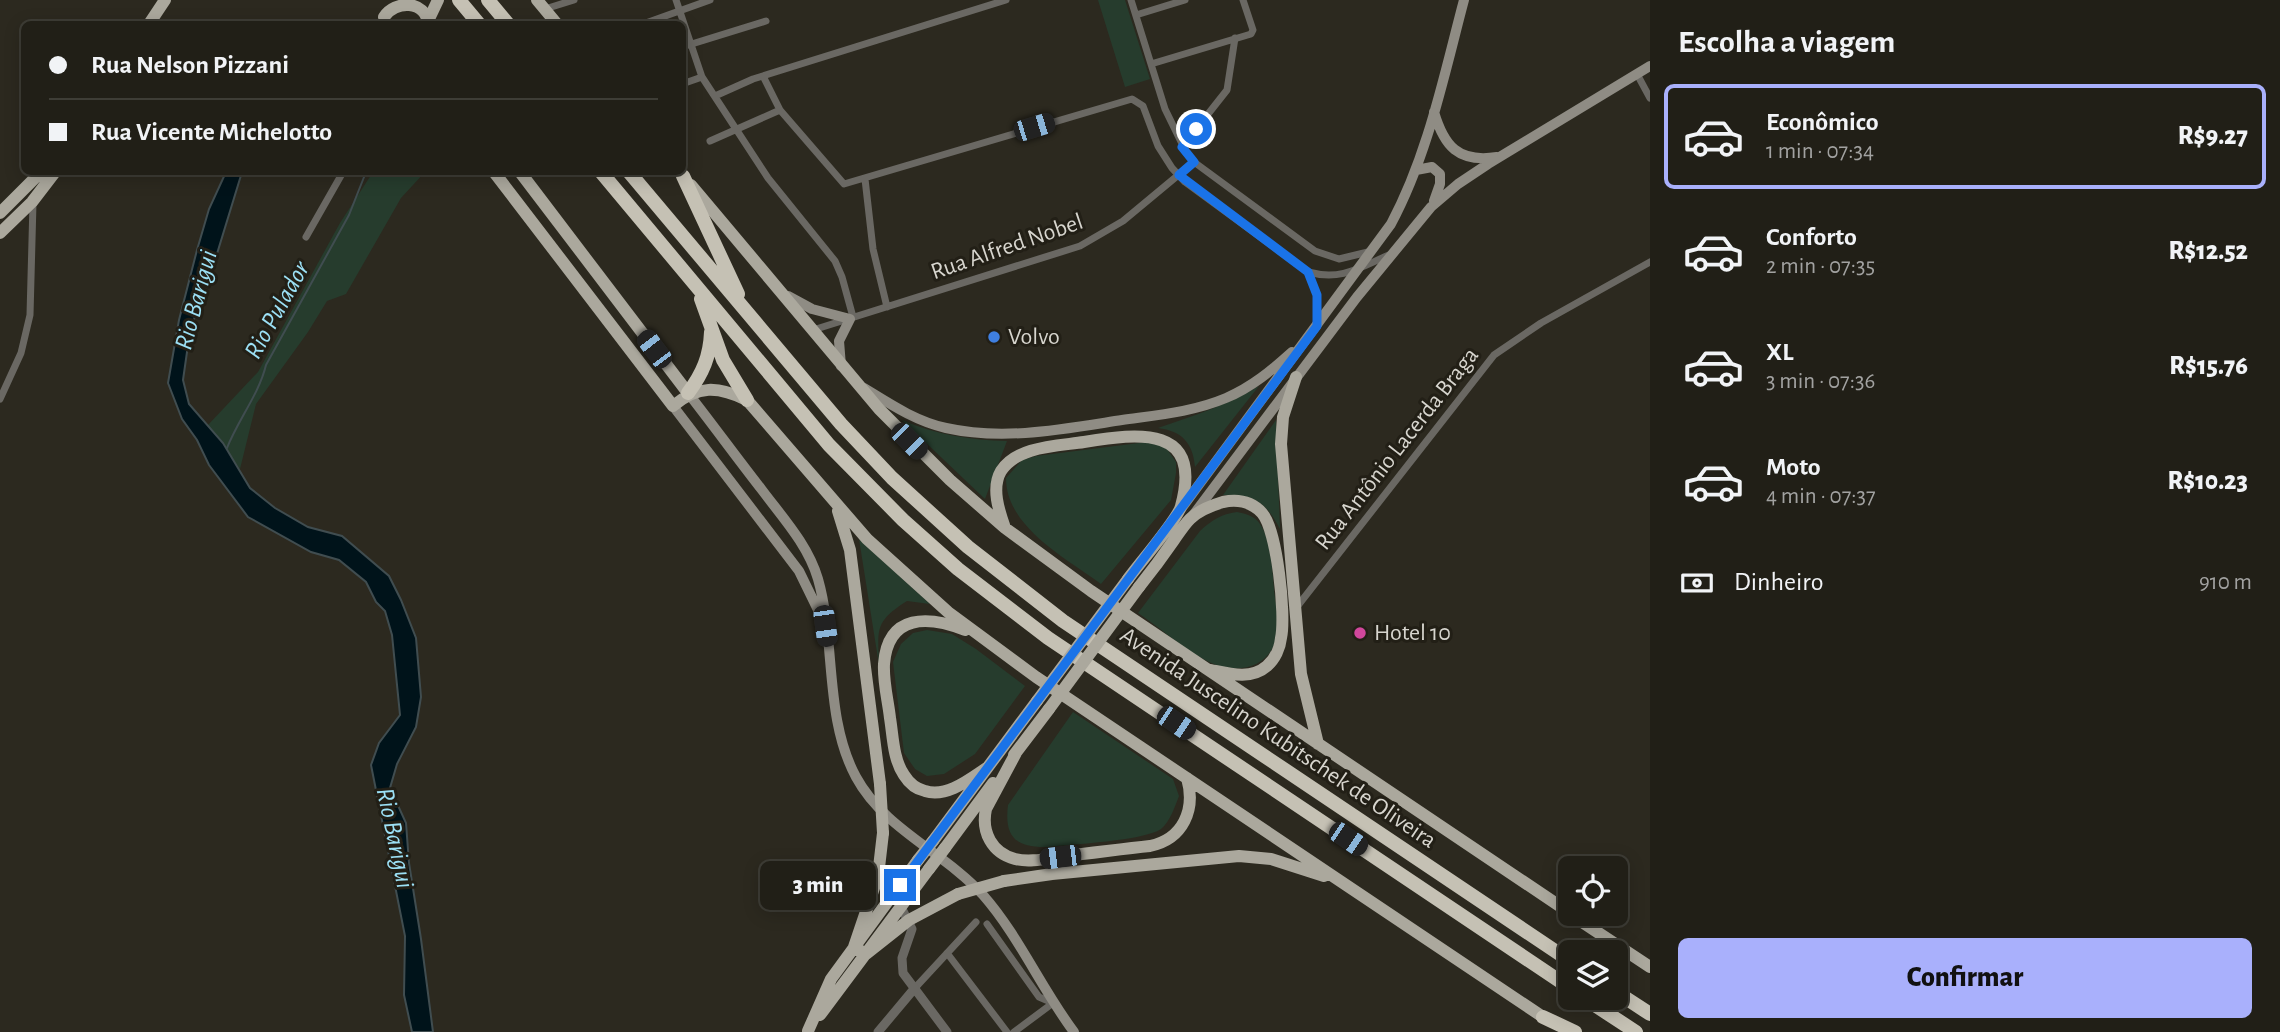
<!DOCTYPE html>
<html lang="pt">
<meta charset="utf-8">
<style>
:root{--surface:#211f17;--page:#2d2c24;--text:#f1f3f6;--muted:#a2a2a1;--line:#3e3d36;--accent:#a9b0fc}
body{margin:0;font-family:"Alegreya Sans",sans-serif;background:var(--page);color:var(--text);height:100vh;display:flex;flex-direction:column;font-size:26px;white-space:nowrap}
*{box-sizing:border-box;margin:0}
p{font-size:23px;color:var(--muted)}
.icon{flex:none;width:38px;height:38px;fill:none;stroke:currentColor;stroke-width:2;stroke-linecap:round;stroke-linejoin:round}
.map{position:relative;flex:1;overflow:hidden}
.details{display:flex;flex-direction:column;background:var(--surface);width:630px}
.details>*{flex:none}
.hud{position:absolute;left:21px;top:21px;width:665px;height:154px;border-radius:10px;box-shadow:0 4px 18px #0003,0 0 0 2px var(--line);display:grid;align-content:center;height:154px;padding:0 28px;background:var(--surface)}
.tools{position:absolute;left:1558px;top:856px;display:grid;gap:14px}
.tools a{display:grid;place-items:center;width:70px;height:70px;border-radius:10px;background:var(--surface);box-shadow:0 4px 18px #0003,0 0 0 2px var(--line);font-size:35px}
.end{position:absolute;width:32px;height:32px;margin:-16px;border:9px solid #1a73e8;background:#fff;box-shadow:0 0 0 4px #fff}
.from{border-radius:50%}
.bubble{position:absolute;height:49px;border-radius:10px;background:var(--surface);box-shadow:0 4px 18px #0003,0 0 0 2px var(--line);font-size:23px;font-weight:800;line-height:49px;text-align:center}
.car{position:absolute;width:21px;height:42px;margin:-21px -10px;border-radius:9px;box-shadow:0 0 5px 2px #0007;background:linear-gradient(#222 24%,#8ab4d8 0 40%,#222 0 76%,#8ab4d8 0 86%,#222 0)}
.hud b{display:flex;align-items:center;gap:24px;height:66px;font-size:26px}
.hud b+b{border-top:2px solid var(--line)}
.hud i{width:18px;height:18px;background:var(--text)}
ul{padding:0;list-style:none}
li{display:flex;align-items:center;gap:21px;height:105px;margin:0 14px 10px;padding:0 14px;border:4px solid transparent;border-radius:10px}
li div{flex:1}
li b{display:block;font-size:26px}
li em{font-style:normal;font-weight:800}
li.on{border-color:var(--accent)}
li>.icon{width:63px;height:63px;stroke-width:1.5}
h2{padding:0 28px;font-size:32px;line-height:84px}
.pay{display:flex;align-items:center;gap:18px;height:77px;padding:0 28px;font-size:26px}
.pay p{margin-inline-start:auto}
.button{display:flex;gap:14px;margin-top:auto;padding:14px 28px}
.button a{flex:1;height:80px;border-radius:10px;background:var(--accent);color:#111;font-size:28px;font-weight:800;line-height:80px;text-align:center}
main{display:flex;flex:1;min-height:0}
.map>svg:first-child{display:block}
.green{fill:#263c2d}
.water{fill:#00131a;stroke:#404d50;stroke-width:2}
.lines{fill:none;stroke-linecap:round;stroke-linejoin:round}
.stream{stroke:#404d50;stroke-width:2}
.minor{stroke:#6a6863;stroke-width:7}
.tertiary{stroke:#6a6863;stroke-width:9}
.secondary{stroke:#8f8c84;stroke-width:10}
.primary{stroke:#aba89d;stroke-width:12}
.motorway{stroke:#c5c1b4;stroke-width:14}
.primary-bridge{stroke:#aba89d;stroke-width:12}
.route{stroke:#1a73e8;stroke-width:9}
.shop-dot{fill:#3f7fe0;stroke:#221f16;stroke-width:2.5}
.hotel-dot{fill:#d1479c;stroke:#221f16;stroke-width:2.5}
.labels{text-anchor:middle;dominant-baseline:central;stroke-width:6;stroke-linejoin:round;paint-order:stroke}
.street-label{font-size:24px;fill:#d7d5ce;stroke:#221f16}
.poi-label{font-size:24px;fill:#d7d5ce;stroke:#221f16;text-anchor:start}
.water-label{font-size:26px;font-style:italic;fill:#9ce0f5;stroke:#221f16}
</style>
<main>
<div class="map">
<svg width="1650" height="1032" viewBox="0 0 1650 1032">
<rect width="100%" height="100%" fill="#2c291f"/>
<!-- green -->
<path class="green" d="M 1098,0 L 1125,0 L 1150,79 L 1125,87 Z
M 373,172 L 425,172 L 401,198 L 346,294 L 327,301 L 308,332 L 256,404 L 240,469 L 208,425 L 258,372 L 340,223 Z
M 1259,386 L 1195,467 C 1193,443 1182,431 1158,428 C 1193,416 1227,405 1259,386 Z
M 902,420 C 937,435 970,440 1007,441 L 985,499 Z
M 1276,420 L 1280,529 C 1265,501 1255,495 1223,495 Z
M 1147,442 L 1160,444 L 1167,449 L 1176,462 L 1176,473 L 1171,500 L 1101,584 C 1066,558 1006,527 1006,478 L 1022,460 L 1036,456 Z
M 1237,512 C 1246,514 1255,516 1260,524 C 1273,543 1272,576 1275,598 C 1277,610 1280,624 1277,636 C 1270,669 1236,675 1209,662 C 1186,651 1159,627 1138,613 L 1200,531 C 1212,520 1221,514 1237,512 Z
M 859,539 L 930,604 L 907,601 C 874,622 878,629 879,665 Z
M 927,630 L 952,634 L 976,649 L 1025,686 L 975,754 L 944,774 L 927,776 L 915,769 L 904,753 L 893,662 L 901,644 L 913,633 Z
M 1073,712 L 1173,779 L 1179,796 C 1175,806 1170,822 1161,829 C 1143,841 1072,844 1048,847 C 1016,848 1004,837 1008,805 Z"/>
<!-- water -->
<path class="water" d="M 226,172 L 242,172 L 216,257 L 205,279 L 189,338 L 183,380 L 189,404 L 223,443 L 250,488 L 275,508 L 308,527 L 342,536 L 389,576 L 401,600 L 416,638 L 421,697 L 416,727 L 397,764 L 390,788 L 406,823 L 409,863 L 421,939 L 433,1032 L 412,1032 L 404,995 L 405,936 L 371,765 L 379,743 L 400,715 L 392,635 L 385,611 L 376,602 L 366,582 L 339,560 L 311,552 L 248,517 L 209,465 L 197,440 L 182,419 L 168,383 L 179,320 L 197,250 L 209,209 Z"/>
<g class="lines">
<!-- stream -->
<path class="stream" d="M 227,448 C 238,420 259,394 266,365 L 349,215 L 366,172"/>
<!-- minor -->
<path class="minor" d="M 676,0 L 702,77 L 768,178 L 835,261 L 842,277 L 853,317
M 1131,0 L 1165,109 L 1186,152 L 1194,162 L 1315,251 L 1339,259 L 1368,252
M 545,9 L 574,0
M 1136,15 L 1185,0
M 383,24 L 384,24
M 643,24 L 710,0
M 682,47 L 766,21
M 1151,64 L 1251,34 L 1253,30 L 1243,0
M 1637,74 L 1650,98
M 763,76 L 780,110 L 844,184 L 1132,99 L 1143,106 L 1158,146 L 1172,168 L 1185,182 L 1308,272 C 1341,281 1359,268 1389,255
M 682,84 L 702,77
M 715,96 L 753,79 L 1006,0
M 710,141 L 780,110
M 1182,147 L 1227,90 L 1235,38
M 865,179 L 873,249 L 887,307
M 306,237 L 343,172
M 1308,272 L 1317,295 L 1318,322
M 813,330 L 1080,246 L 1123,221 L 1194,162
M 0,399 L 21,353 L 30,315 L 33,203
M 1296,608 L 1494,355 L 1541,323 L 1650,262
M 987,924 L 1039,997 L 1053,1003
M 947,953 L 1007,1032
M 914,989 L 976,922
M 1014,1032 L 1053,1003"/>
<!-- tertiary -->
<path class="tertiary" d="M 901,907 L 912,929 L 902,958 L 903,973 L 947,1032
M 878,1032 L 914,989"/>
<!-- secondary -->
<path class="secondary" d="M 1434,112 C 1444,146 1458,163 1497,157
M 1416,170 L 1432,167 L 1440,174 L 1440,184 L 1434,201
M 788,296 L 812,309 L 850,319 L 839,341 L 841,366
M 864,388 C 890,404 915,421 946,428 C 1004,441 1064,429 1122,420 C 1157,415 1193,412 1226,398 C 1252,387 1272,370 1292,352
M 688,393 C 713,425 737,458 762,490 C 783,518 808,545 818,579 C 836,642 824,718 856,777 C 884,829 944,852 983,895 C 1019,936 1041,988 1074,1032
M 673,406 L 799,571 L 820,614
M 1181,509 L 1391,224 C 1428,155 1444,75 1464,0
M 1194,514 L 1357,297 L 1431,207 L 1458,184 L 1488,164 L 1650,66"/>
<!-- primary -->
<path class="primary" d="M 537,0 L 557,24
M 384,17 C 395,0 426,0 428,24
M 428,21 L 438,0
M 149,24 L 165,0
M 494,172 L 673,406 C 698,385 718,386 747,400 L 867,539 L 948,612 L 1036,677 L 1543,1017
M 520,172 L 688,393
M 691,185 L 879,409 L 950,480 L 1005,528 L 1091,591 L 1570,913
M 0,213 L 41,172
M 0,233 L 32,202 L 55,172
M 1296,377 L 1283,417 L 1281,444 L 1301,674 L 1318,744
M 838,511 L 850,550 L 880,784
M 1005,528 C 999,511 991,488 1001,471 C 1017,446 1058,446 1084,442 C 1139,433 1203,425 1181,506 C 1178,519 1138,565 1128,579
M 1139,587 C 1151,572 1163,556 1174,540 C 1179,533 1184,525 1190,519 C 1198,511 1213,505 1223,502 C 1238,499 1252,502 1262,513 C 1277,530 1286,615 1281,638 C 1280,648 1275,659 1267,666 C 1251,680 1230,674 1211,670
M 965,630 C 929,616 888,613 884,664 C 883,682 888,700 890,718 C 893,736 893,759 904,775 C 909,783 916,789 925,791 C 947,798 970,779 988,767
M 1017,751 L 986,809 C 981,832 992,853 1015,859 C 1031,863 1048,858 1064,856 C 1093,853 1121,849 1150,846 C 1183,839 1196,810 1187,778
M 1014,755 L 1049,709
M 883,833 L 878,876 L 854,947 L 866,954 L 909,920 L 958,894
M 933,841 L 1037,701
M 945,848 L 993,783
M 1004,881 L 1052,874 L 1239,856 L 1271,859 L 1324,876
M 1570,914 L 1650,967
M 820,1015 L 929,869
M 808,1031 L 831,979 L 918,860"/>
<!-- motorway -->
<path class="motorway" d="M 459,0 L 479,24
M 488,0 L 508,24
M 601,172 L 829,445 L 903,520 L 958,569 L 1048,638 L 1570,988
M 629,172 L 841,424 L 892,478 L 968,547 L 1063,621 L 1570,961
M 683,176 L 738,294
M 701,299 L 723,360 L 747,400
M 688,393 C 703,373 710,356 711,332
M 1615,991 L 1650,1014
M 1584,998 L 1636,1032
M 1543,1017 L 1575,1032"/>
<!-- primary-bridge -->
<path class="primary-bridge" d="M 1037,701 L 1128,579
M 1049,709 L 1139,587
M 880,784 L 883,833
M 918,860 L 933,841
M 929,869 L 945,848
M 958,894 L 1004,881"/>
</g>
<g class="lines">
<!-- route -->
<path class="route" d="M 900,885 L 1317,326 L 1317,295 L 1308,272 L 1179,175 L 1194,162 L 1182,147 L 1196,129"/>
</g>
<!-- markers -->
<circle class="shop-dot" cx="994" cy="337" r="7"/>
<circle class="hotel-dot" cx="1360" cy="633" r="7"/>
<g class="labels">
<!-- street labels -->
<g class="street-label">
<text transform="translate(1007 247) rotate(-19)">Rua Alfred Nobel</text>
<text transform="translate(1397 449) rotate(-52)">Rua Antônio Lacerda Braga</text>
<text transform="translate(1278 738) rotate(34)">Avenida Juscelino Kubitschek de Oliveira</text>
</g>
<!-- poi labels -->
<g class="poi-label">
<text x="1008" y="337">Volvo</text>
<text x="1374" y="633">Hotel 10</text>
</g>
<!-- water labels -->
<g class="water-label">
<text transform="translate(196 300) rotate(-75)">Rio Barigui</text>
<text transform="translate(277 310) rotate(-61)">Rio Pulador</text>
<text transform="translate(395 838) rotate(78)">Rio Barigui</text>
</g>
</g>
</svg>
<div class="tools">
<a><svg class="icon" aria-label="locate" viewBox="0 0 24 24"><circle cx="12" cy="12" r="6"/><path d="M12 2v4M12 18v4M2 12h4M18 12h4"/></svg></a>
<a><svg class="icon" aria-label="layers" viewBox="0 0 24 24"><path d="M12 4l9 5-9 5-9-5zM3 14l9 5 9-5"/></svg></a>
</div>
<i class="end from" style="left:1196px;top:129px"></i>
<i class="end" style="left:900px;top:885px"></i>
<div class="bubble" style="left:760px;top:861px;width:116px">3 min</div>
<i class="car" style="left:1034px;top:127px;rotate:73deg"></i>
<i class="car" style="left:654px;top:349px;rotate:323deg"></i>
<i class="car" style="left:909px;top:441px;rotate:135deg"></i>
<i class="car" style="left:825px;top:626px;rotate:172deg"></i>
<i class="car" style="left:1176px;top:723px;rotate:124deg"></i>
<i class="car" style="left:1348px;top:839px;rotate:124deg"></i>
<i class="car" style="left:1060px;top:857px;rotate:263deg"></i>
<div class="hud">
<b><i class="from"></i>Rua Nelson Pizzani</b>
<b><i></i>Rua Vicente Michelotto</b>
</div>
</div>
<section class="details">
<h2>Escolha a viagem</h2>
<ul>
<li class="on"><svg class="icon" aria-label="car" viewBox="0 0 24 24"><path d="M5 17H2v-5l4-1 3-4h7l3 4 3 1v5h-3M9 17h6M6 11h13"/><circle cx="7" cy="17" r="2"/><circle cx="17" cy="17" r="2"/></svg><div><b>Econômico</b><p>1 min · 07:34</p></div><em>R$9.27</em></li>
<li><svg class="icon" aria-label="car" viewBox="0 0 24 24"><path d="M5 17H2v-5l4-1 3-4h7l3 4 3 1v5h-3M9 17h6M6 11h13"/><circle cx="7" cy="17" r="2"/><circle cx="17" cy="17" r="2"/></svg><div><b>Conforto</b><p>2 min · 07:35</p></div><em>R$12.52</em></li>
<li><svg class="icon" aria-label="car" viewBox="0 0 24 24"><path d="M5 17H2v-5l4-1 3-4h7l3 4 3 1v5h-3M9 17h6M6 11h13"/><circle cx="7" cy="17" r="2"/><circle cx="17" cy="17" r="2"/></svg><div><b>XL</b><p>3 min · 07:36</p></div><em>R$15.76</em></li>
<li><svg class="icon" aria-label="car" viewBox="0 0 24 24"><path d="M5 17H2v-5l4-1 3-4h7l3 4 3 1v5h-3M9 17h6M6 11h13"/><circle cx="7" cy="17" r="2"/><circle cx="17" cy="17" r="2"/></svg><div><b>Moto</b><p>4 min · 07:37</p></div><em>R$10.23</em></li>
</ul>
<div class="pay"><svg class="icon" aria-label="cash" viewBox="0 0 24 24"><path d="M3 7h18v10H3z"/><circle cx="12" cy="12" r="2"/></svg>Dinheiro<p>910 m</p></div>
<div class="button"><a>Confirmar</a></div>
</section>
</main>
